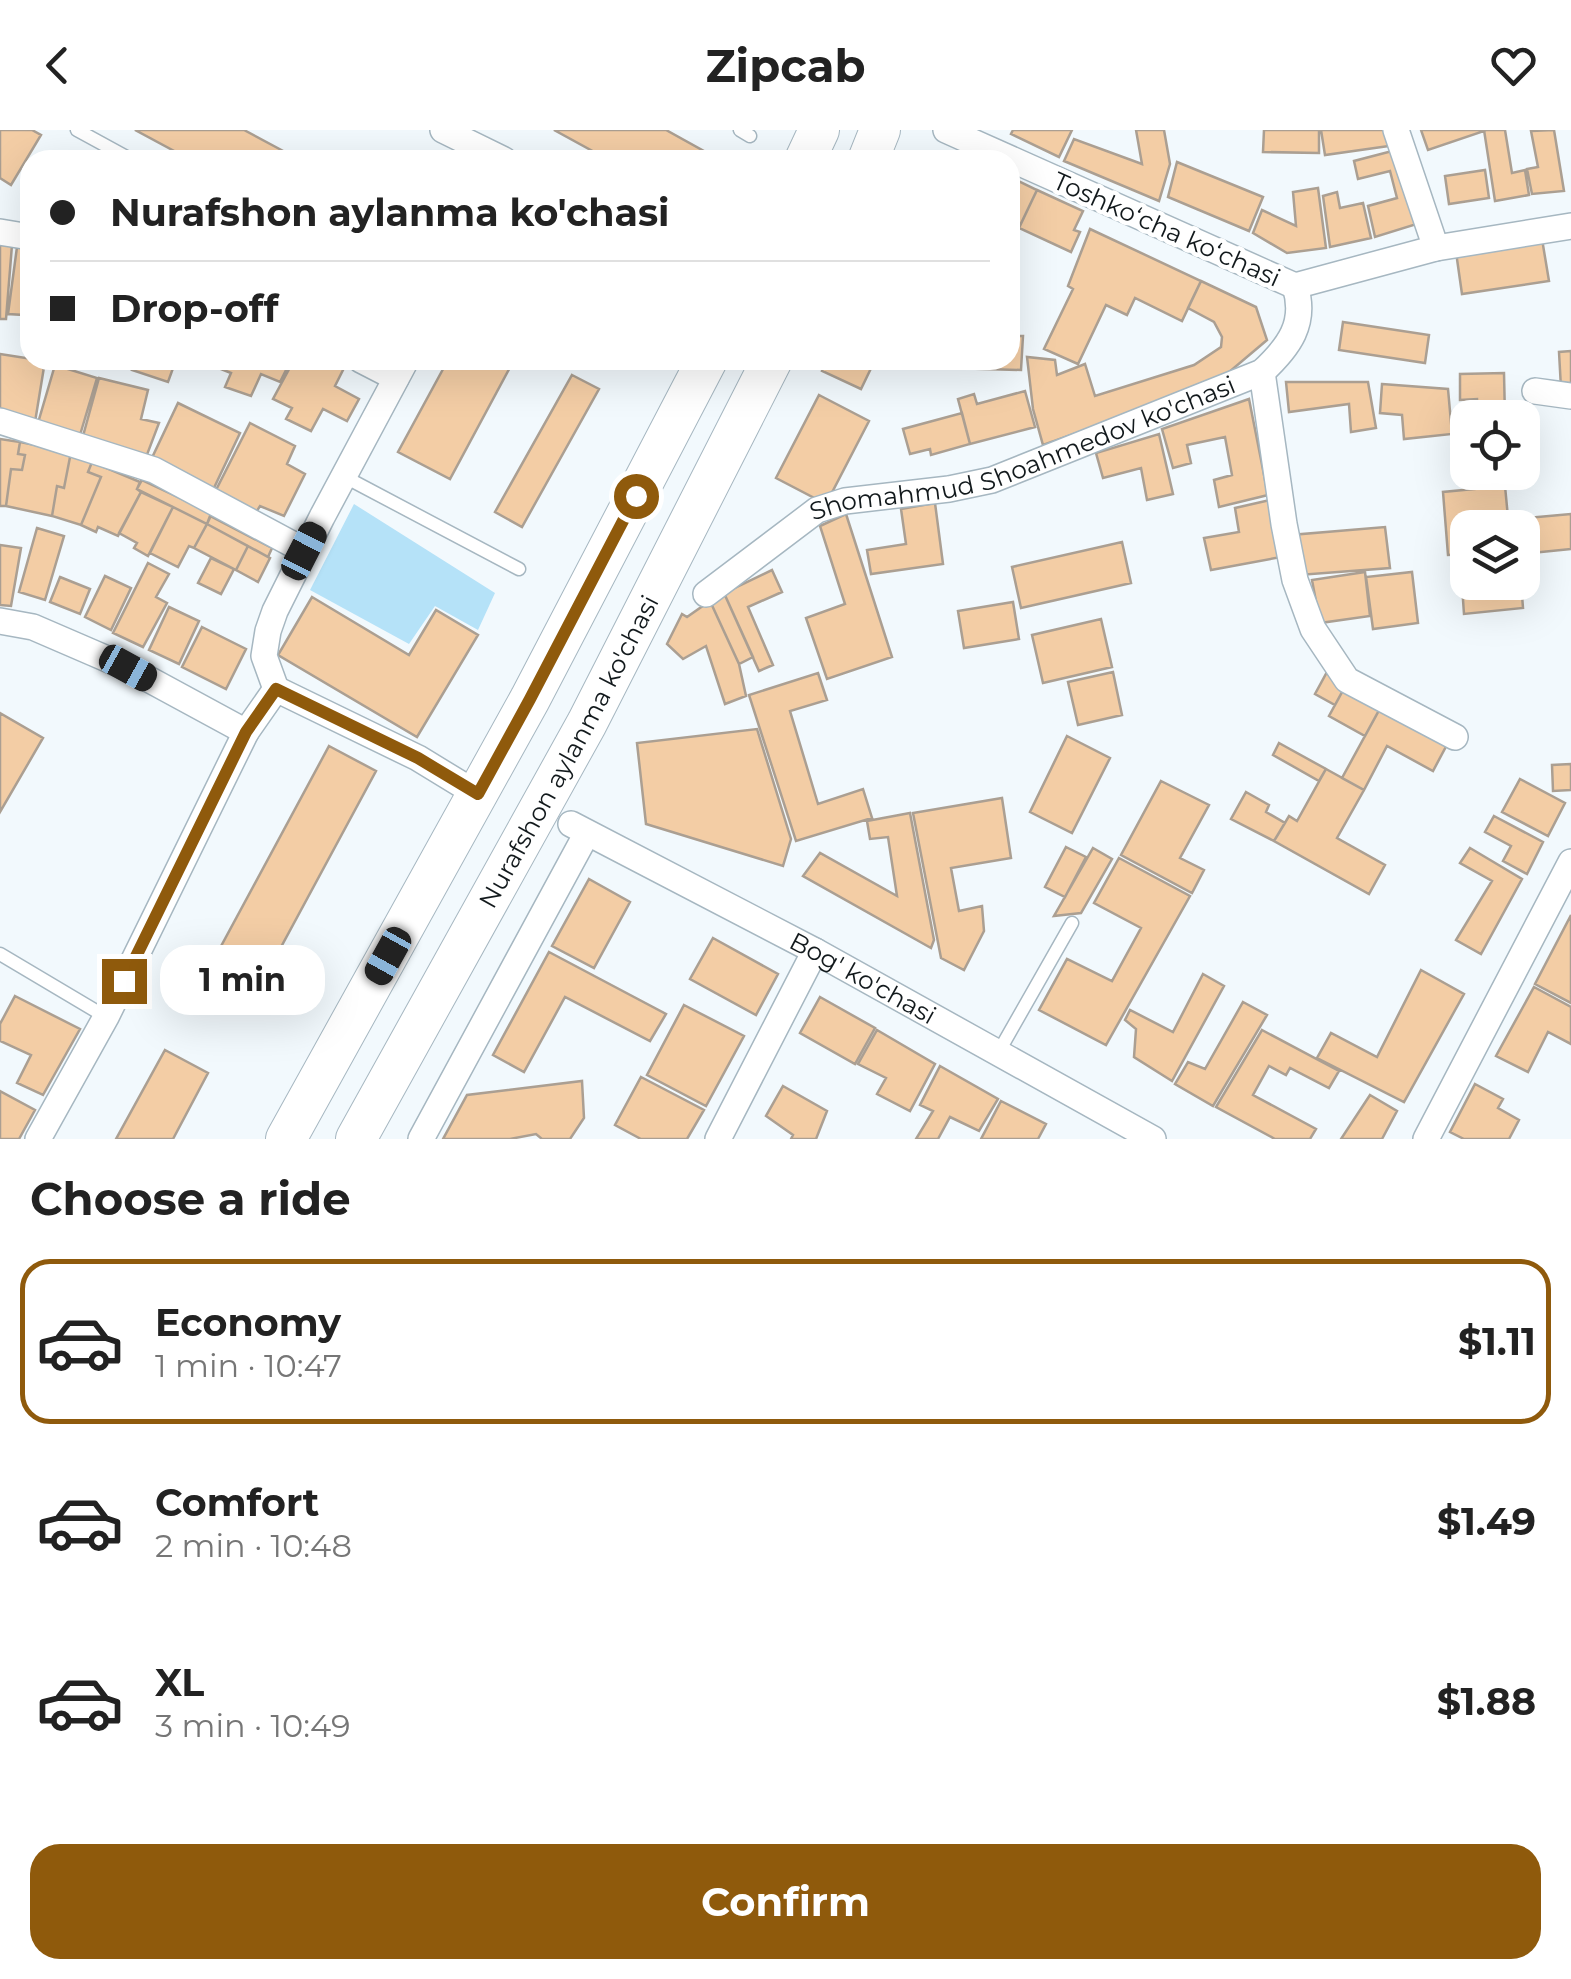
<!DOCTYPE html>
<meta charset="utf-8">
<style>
:root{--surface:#fff;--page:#f6f6f6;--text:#222;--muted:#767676;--line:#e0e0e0;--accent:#8f5a0c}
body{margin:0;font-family:Montserrat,sans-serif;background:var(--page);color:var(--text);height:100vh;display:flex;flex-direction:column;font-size:38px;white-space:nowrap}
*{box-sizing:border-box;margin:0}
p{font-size:32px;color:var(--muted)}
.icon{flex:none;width:55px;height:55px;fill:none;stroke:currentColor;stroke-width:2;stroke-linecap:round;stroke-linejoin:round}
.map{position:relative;height:1009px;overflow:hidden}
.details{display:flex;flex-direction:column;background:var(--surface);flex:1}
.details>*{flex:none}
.guide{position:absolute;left:20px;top:20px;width:1000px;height:220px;border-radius:30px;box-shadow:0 10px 40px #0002;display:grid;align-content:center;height:220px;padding:0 30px;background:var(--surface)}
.tools{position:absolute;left:1450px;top:270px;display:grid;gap:20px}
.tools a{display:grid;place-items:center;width:90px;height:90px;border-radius:20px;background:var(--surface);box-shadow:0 10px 40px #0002;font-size:50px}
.end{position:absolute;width:45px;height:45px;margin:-22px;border:12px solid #8f5a0c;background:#fff;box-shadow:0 0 0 5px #fff}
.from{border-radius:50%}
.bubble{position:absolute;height:70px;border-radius:30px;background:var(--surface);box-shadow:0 10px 40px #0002;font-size:32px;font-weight:700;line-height:70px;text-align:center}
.car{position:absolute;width:30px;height:60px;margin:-30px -15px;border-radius:12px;box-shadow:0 0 8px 2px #0007;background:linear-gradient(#222 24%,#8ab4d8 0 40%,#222 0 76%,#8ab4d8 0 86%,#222 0)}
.guide b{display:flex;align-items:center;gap:35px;height:95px;font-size:38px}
.guide b+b{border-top:2px solid var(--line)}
.guide i{width:25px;height:25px;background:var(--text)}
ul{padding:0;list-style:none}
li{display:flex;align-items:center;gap:30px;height:165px;margin:0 20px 15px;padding:0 10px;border:5px solid transparent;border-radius:30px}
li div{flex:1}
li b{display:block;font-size:38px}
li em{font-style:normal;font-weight:700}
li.on{border-color:var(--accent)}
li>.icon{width:90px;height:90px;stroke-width:1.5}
h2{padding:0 30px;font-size:45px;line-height:120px}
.primary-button{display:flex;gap:20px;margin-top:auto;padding:20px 30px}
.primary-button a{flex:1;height:115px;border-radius:30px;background:var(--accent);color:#fff;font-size:40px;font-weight:700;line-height:115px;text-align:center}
header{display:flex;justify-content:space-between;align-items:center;height:130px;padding:0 30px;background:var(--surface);font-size:45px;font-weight:700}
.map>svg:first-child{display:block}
.green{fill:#b5e2f8}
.building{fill:#f3cda5;stroke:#ab9f92;stroke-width:2.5}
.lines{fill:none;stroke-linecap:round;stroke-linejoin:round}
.service-casing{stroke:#a6b7c1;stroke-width:15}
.minor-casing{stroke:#a6b7c1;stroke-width:28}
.primary-casing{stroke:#a6b7c1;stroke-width:42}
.service{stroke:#fff;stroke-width:12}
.minor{stroke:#fff;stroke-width:25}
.primary{stroke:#fff;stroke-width:40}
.route{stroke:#8f5a0c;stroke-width:12}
.labels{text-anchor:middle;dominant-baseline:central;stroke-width:9;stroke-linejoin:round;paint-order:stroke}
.street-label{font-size:25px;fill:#12191c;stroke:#fff}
</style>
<header><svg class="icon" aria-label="back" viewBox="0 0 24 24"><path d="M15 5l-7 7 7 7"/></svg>Zipcab<svg class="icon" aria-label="heart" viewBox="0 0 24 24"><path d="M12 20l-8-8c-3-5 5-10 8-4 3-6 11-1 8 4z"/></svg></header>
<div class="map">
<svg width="1571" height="1009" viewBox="0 0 1571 1009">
<rect width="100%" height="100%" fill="#f2f9fd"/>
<!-- green -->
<path class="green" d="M 354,374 L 495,463 L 478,500 L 435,476 L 409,514 L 310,460 Z"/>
<!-- building -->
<path class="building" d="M 0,0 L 32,0 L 41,5 L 11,55 L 0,48 Z
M 135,0 L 244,0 L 300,30 L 191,30 Z
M 554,0 L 666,0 L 711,25 L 708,30 L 609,30 Z
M 1013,0 L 1072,0 L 1059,27 L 1011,4 Z
M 1136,0 L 1164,0 L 1170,34 L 1159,71 L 1064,31 L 1074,9 L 1142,34 Z
M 1264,0 L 1319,0 L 1319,23 L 1263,22 Z
M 1321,0 L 1390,0 L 1396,15 L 1325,25 Z
M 1421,0 L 1483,0 L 1484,1 L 1428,20 Z
M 1484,0 L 1505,0 L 1512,43 L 1525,40 L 1529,65 L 1495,71 Z
M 1554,0 L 1564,61 L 1532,64 L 1527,39 L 1538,37 L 1531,1 Z
M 1396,20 L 1420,93 L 1375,107 L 1368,76 L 1397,68 L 1390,41 L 1358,49 L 1354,31 Z
M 1177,32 L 1263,67 L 1249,101 L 1168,67 Z
M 1485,40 L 1489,68 L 1449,74 L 1445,46 Z
M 1010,47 L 1037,60 L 1014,108 L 1010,106 Z
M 1318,58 L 1326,118 L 1287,123 L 1253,103 L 1262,80 L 1296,96 L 1293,62 Z
M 1037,60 L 1083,81 L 1074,100 L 1080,102 L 1071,122 L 1019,98 Z
M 1337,62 L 1340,78 L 1363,73 L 1371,108 L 1330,117 L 1323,66 Z
M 1090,99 L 1201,151 L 1182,191 L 1135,168 L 1127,185 L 1106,175 L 1078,234 L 1044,219 L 1073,159 L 1068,156 Z
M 1542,109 L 1549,151 L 1462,164 L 1456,122 Z
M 0,115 L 12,115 L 6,189 L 0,189 Z
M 17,117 L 30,119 L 30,194 L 23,193 L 24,185 L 8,184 Z
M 1201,151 L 1256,177 L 1267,210 L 1215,254 L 1043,315 L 1033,279 L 1027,227 L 1055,230 L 1057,245 L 1085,234 L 1095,266 L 1194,235 L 1221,217 L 1222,207 L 1214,192 L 1188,178 Z
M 1343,192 L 1429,205 L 1425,233 L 1339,220 Z
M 1010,206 L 1023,206 L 1021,240 L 916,237 L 916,230 L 1010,230 Z
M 1571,221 L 1571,258 L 1561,258 L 1559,222 Z
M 0,224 L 45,231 L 35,292 L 0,286 Z
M 136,230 L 176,230 L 168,252 L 132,240 Z
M 219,230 L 291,230 L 280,252 L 261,244 L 251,266 L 225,257 L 231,243 L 216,237 Z
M 294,230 L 330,230 L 344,238 L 335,256 L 359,269 L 347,291 L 323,279 L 311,301 L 286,289 L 292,278 L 273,269 Z
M 448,230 L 514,230 L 450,349 L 398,322 Z
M 827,230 L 875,230 L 861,259 L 822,241 Z
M 55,235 L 97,248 L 80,305 L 38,293 Z
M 1504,243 L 1505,288 L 1478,288 L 1477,269 L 1460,270 L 1460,244 Z
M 572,245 L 599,259 L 522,397 L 495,382 Z
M 99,248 L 148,260 L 141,289 L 159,293 L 145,330 L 83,306 Z
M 1286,252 L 1368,252 L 1376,298 L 1351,302 L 1349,274 L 1289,282 Z
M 1382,254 L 1448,259 L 1452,304 L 1404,309 L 1402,285 L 1380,283 Z
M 1025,261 L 1035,297 L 970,314 L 958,269 L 974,264 L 977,274 Z
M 819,265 L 869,291 L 826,374 L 776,348 Z
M 1249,269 L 1268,365 L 1219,377 L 1214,350 L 1232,345 L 1225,307 L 1187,315 L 1191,333 L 1173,338 L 1162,299 Z
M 178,273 L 240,303 L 212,362 L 150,332 Z
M 962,283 L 970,314 L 931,325 L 930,319 L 910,324 L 903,299 Z
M 250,293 L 295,316 L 287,334 L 305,344 L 284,386 L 260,376 L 255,384 L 214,364 Z
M 1159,304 L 1173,364 L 1147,370 L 1141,338 L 1103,348 L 1096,323 Z
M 0,309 L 20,312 L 18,324 L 25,325 L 22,340 L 11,339 L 6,376 L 0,376 Z
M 20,312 L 71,322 L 64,358 L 57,356 L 52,386 L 6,376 L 11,339 L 22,340 L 25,325 L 18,324 Z
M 71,322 L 92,332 L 88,342 L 101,347 L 81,395 L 52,386 L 57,356 L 64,358 Z
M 92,332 L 140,352 L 137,359 L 141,362 L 118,406 L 98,397 L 96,402 L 81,395 L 101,347 L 88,342 Z
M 142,350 L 212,383 L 207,394 L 137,359 Z
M 1505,356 L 1509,398 L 1468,398 L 1468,424 L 1448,425 L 1443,362 Z
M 141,362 L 173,377 L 148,426 L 134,418 L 137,413 L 119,403 Z
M 1270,370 L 1281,427 L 1211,440 L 1204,408 L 1239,402 L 1235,378 Z
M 935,373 L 943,434 L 871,444 L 867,420 L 906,414 L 901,379 Z
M 173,377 L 207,394 L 194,418 L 189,416 L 178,437 L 150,423 Z
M 846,384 L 892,527 L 827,549 L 806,488 L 845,474 L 820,396 Z
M 1571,384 L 1571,419 L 1522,424 L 1522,398 L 1518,398 L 1517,389 Z
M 210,386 L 272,418 L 268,427 L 207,394 Z
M 207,394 L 248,416 L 236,440 L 194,418 Z
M 1385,397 L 1390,438 L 1299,445 L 1291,405 Z
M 37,398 L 64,406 L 45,470 L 19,462 Z
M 1122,412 L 1131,453 L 1021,478 L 1012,437 Z
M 0,415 L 21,418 L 11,476 L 0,475 Z
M 248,416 L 270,428 L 258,452 L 236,440 Z
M 211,428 L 234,439 L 221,464 L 198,453 Z
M 148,433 L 169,444 L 156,467 L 167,473 L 143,517 L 113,503 Z
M 772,440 L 782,462 L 748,477 L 773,535 L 759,541 L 724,463 Z
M 1468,440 L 1468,452 L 1521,452 L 1523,478 L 1464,484 L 1461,441 Z
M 1365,442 L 1370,486 L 1320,493 L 1312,450 Z
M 1412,442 L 1418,493 L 1373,499 L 1366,447 Z
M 105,446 L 131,458 L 111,500 L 85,487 Z
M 60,447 L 90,459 L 80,484 L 50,472 Z
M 724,463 L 753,527 L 739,534 L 710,471 Z
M 312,467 L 409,525 L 436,480 L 478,505 L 417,607 L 278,525 Z
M 710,471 L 739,534 L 746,566 L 725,574 L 706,516 L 683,529 L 667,514 L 682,484 L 687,487 Z
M 1013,472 L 1019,509 L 964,518 L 958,481 Z
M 169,477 L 199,491 L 179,534 L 149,520 Z
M 1101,489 L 1112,537 L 1043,553 L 1032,505 Z
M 202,497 L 246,519 L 226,559 L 182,537 Z
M 1113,542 L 1122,585 L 1078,595 L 1068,552 Z
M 1327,542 L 1347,553 L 1335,575 L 1315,564 Z
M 818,543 L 827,570 L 790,581 L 818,674 L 863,659 L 872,688 L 796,711 L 749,565 Z
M 1347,553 L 1383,573 L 1365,606 L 1329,586 Z
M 1383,573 L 1450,609 L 1433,641 L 1387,616 L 1364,660 L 1342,648 Z
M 0,583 L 43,608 L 0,682 Z
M 757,599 L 791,709 L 783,736 L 646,694 L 637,613 Z
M 1067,606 L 1110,628 L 1072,703 L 1030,682 Z
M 1279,613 L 1326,639 L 1319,651 L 1273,625 Z
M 329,616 L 376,641 L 246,882 L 199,857 Z
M 1571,634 L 1571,660 L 1553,661 L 1552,635 Z
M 1326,639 L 1364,660 L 1337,708 L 1385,735 L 1369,764 L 1274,711 L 1289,686 L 1297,691 Z
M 1520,649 L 1565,673 L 1548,706 L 1502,682 Z
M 1161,651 L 1209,675 L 1180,728 L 1204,740 L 1192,763 L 1121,725 Z
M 1246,662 L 1269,675 L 1266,682 L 1285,693 L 1274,711 L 1231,689 Z
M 1002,668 L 1011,728 L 951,738 L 959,781 L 982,776 L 984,801 L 964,840 L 941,828 L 913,683 Z
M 910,683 L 934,810 L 931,818 L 803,746 L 820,723 L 897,766 L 888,707 L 870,709 L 867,691 Z
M 1494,686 L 1543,712 L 1527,744 L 1503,731 L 1511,716 L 1485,702 Z
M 1066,717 L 1086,727 L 1065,767 L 1045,757 Z
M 1093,718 L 1112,729 L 1081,783 L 1054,786 Z
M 1470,718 L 1522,749 L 1481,824 L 1456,810 L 1492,751 L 1460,733 Z
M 1119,728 L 1190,766 L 1106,915 L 1039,880 L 1067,829 L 1112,851 L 1141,798 L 1094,773 Z
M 589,749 L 630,772 L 594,838 L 552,816 Z
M 1571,785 L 1571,873 L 1535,854 Z
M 713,808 L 778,844 L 756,885 L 690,849 Z
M 549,822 L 666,884 L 650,911 L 565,867 L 524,942 L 493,925 Z
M 1421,840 L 1464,864 L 1404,972 L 1317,928 L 1331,903 L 1377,927 Z
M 1203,844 L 1224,856 L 1172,951 L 1134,927 L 1136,899 L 1125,890 L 1130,880 L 1173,902 Z
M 1534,857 L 1571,877 L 1571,914 L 1548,902 L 1528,942 L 1496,926 Z
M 15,866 L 80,899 L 43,965 L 17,953 L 31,925 L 0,911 L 0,894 Z
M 820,867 L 875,898 L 855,934 L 800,903 Z
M 1243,872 L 1267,885 L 1213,976 L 1175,954 L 1188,932 L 1205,939 Z
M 684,875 L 744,906 L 706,976 L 647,945 Z
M 877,900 L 935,934 L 910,981 L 877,964 L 886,948 L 858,934 Z
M 1262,900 L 1339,941 L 1329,958 L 1290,938 L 1286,945 L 1269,936 L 1253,965 L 1316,999 L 1310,1009 L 1275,1009 L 1216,977 Z
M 165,920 L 208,943 L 173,1009 L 116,1009 Z
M 940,936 L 998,969 L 979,1001 L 950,987 L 938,1009 L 916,1009 L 933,981 L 920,975 Z
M 641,947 L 704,980 L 687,1009 L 641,1009 L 615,995 Z
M 582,951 L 584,988 L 570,1009 L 542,1009 L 536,1004 L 510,1009 L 443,1009 L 467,965 Z
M 1475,954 L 1503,969 L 1498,978 L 1519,990 L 1509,1009 L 1464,1009 L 1450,1002 Z
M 783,956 L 827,981 L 816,1009 L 791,1009 L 793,1005 L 766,986 Z
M 0,961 L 35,980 L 19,1009 L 0,1009 Z
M 1370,965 L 1397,981 L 1382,1009 L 1341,1009 Z
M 1001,971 L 1046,994 L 1038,1009 L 981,1009 Z"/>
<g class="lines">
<defs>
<path id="service" d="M 77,0 L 132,30
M 740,0 L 750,6
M 345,347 L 519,439
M 0,824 L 106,887
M 998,923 L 1072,793"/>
<g id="minor">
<path d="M 443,0 L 504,30"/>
<path d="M 946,0 L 1295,156 L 1436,118 L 1571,96"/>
<path d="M 1396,0 L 1436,118"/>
<path d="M 0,102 L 30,107"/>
<path d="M 361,230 L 396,248"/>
<path d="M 1262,242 L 1284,394 L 1295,450 L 1313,499 L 1347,550 L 1455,607"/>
<path d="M 1535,261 L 1571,266"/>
<path d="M 0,291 L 154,340 L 305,421"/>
<path id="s1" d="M 706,464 L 817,380 L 845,371 L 949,359 L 992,350 L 1262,242 C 1289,217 1307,193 1295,156"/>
<path d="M 0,491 L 33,497 L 128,538 L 246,602 L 276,559 L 418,628 L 477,664"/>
<path d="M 276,559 L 264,526 L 268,501 L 275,481 L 322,387 L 406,230"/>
<path id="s2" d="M 571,694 L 815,821 L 1153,1009"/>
<path d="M 38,1009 L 106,887 L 246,602"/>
<path d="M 421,1009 L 587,703"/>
<path d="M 718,1009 L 815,821"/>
<path d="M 1426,1009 L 1571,732"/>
</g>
<g id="primary">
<path d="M 805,30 L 819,0"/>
<path d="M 868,30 L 880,0"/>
<path d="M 286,1009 L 530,569 L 707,230"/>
<path id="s3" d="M 356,1009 L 587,593 L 772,230"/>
</g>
</defs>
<!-- service casing -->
<use href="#service" class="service-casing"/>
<!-- minor casing -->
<use href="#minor" class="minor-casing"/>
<!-- primary casing -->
<use href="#primary" class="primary-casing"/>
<!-- service -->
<use href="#service" class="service"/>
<!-- minor -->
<use href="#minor" class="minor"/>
<!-- primary -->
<use href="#primary" class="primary"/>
</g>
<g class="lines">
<!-- route -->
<path class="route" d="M 124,851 L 246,602 L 276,559 L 418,628 L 478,664 L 530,569 L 636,366"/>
</g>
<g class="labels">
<!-- street labels -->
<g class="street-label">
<text transform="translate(1167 99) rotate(24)">Toshkoʻcha koʻchasi</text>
<text stroke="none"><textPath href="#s1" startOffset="355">Shomahmud Shoahmedov ko'chasi</textPath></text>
<text stroke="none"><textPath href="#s3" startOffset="442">Nurafshon aylanma ko'chasi</textPath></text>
<text stroke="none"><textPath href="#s2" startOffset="330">Bog' ko'chasi</textPath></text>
</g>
</g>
</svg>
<div class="tools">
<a><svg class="icon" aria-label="locate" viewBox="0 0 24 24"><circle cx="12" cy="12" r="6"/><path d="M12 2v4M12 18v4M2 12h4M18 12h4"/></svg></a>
<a><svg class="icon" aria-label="layers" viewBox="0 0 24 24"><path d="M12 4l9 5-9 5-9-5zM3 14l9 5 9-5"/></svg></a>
</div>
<i class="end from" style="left:636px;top:366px"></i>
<i class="end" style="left:124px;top:851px"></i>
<div class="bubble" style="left:160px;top:815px;width:165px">1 min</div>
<i class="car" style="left:304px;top:421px;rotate:27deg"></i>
<i class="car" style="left:128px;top:538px;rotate:119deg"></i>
<i class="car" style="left:388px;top:826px;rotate:209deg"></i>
<div class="guide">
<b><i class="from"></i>Nurafshon aylanma ko'chasi</b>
<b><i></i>Drop-off</b>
</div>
</div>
<section class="details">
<h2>Choose a ride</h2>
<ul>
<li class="on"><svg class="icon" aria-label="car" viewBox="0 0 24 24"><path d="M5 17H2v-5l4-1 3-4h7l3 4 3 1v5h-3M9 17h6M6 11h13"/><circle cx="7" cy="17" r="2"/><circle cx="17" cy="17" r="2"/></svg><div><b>Economy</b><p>1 min · 10:47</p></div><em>$1.11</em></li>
<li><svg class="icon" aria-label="car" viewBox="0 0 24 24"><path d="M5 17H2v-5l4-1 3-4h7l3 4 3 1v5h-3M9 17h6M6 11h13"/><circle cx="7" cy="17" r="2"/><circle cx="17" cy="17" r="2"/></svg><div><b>Comfort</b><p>2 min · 10:48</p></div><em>$1.49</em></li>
<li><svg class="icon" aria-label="car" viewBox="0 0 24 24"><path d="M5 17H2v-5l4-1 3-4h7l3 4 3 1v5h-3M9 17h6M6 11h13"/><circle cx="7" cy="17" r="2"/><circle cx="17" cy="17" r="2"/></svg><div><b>XL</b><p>3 min · 10:49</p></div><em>$1.88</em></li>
</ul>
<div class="primary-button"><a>Confirm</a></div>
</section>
